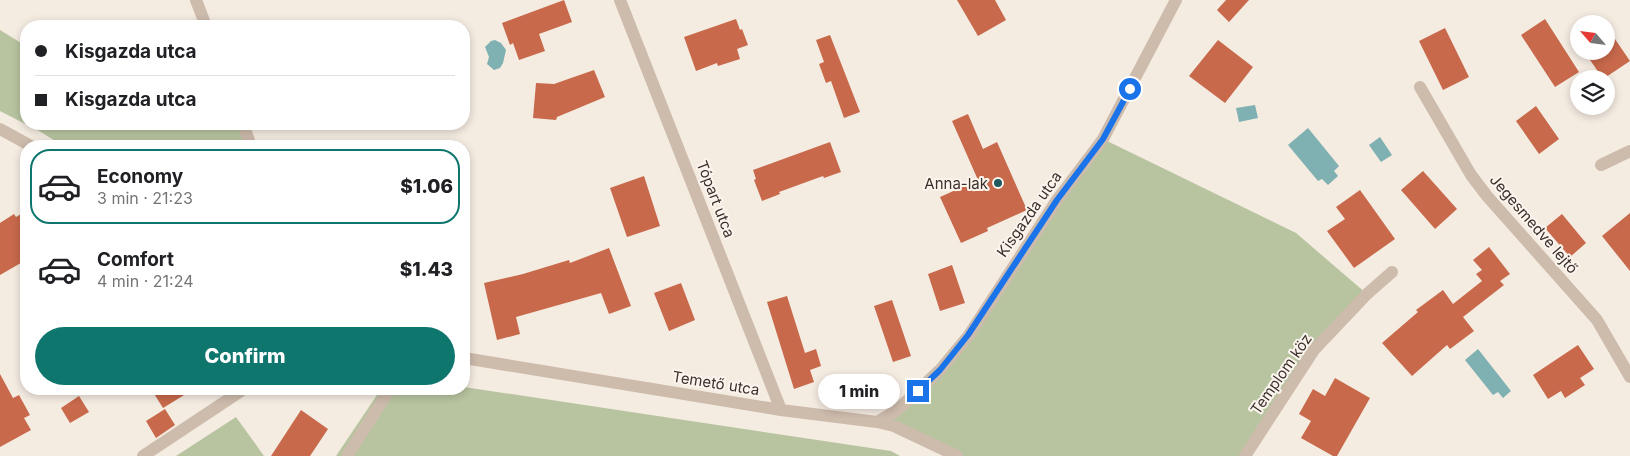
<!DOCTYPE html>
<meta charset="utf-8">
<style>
:root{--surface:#fff;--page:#f2f2f2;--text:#202124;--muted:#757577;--line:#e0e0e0;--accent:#0f766e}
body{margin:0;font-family:Inter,sans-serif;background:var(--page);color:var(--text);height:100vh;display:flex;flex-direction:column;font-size:19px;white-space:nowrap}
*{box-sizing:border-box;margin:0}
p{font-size:16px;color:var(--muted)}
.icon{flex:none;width:28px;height:28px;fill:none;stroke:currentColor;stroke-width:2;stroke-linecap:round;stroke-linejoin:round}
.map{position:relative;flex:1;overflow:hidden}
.panel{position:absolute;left:20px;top:140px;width:450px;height:255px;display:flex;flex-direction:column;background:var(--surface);border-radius:20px;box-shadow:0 2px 8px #0003}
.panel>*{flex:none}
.hud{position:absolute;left:20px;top:20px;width:450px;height:110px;border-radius:20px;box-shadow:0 2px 8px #0003;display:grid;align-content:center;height:110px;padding:0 15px;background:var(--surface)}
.needle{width:32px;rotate:298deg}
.fabs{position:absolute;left:1570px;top:15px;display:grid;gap:10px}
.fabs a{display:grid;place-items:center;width:45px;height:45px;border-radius:50%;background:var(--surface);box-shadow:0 2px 8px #0003;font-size:25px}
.end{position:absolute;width:22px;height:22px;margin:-11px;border:6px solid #1a73e8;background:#fff;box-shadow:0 0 0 2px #fff}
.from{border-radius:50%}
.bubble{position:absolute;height:35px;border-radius:18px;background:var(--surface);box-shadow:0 2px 8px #0003;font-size:16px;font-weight:800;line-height:35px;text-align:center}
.hud b{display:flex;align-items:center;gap:18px;height:48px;font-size:19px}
.hud b+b{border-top:1px solid var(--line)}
.hud i{width:12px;height:12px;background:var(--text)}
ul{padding:9px 0 0;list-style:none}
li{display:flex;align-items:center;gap:15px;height:75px;margin:0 10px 8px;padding:0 5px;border:2px solid transparent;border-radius:20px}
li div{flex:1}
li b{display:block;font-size:19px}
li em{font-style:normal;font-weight:800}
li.active{border-color:var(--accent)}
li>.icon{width:45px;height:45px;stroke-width:1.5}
.primary-button{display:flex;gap:10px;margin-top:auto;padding:10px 15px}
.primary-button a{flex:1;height:58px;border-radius:30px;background:var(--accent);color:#fff;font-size:20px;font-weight:800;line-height:58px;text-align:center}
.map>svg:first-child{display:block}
.green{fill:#b8c4a0}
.water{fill:#7fb0b2}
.building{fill:#c8694b}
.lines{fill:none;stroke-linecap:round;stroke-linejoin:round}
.minor{stroke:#cdbbac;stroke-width:12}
.route{stroke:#1a73e8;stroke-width:6}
.poi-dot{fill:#1f5a5e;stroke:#fbf5ee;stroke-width:2}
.labels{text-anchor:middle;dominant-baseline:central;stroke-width:4;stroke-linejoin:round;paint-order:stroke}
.poi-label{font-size:15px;fill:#3b302b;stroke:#fbf5ee;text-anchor:end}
.street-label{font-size:15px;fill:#3b302b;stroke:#fbf5ee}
</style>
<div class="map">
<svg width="1630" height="456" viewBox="0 0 1630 456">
<rect width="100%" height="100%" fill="#f4ebe1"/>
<!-- green -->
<path class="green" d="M 0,30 L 26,46 L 26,124 L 240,124 L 249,146 L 63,146 L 41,132 L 0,111 Z
M 1103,139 L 1296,233 L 1367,294 L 1314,350 L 1245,456 L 957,456 L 877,422 L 940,370 Z
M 464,387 L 891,451 L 900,456 L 336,456 L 381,389 L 464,389 Z
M 236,417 L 264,456 L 176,456 Z"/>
<!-- water -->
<path class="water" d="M 495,40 L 501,43 L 506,50 L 503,63 L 500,68 L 494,70 L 487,64 L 489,57 L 485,47 L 491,41 Z
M 1255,105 L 1258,118 L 1239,122 L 1236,108 Z
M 1308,128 L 1339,166 L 1334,171 L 1338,176 L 1328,185 L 1322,179 L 1318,181 L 1288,145 Z
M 1380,137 L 1392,155 L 1381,162 L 1369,145 Z
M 1478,349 L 1511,391 L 1503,398 L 1498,392 L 1493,395 L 1465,360 Z"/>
<!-- building -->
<path class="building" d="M 564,0 L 572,22 L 539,34 L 545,51 L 519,60 L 513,43 L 510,45 L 502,23 Z
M 957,0 L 995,0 L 1006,20 L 978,36 Z
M 1226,0 L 1249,0 L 1229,22 L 1217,10 Z
M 736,19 L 740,30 L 742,29 L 748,45 L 737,49 L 740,59 L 718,66 L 717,63 L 696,71 L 684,37 Z
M 1545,19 L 1579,72 L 1555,87 L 1521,35 Z
M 1606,26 L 1630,61 L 1603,79 L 1584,51 L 1606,51 Z
M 1445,28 L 1469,77 L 1443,90 L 1419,41 Z
M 830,35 L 860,112 L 844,118 L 831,81 L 826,83 L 819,64 L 824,62 L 816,40 Z
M 1218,40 L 1253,67 L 1225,103 L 1189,76 Z
M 594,70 L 605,97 L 557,117 L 556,120 L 533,118 L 536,83 L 554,84 Z
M 1536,106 L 1559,139 L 1539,154 L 1516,121 Z
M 968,114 L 983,149 L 997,142 L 1027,210 L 987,228 L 988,231 L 961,243 L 940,197 L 978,180 L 952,121 Z
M 830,142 L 841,172 L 824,178 L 823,176 L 779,192 L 780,194 L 762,201 L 754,180 L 756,179 L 753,170 Z
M 1423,171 L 1457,209 L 1435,229 L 1401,190 Z
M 644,176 L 660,226 L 627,237 L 610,188 Z
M 1360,190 L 1395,239 L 1354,268 L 1327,231 L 1345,219 L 1336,207 Z
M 26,211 L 26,260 L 0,275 L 0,223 L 14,214 L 16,217 Z
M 1630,213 L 1630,271 L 1602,236 Z
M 1562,214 L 1586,243 L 1570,257 L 1545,228 Z
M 1489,247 L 1510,274 L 1500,281 L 1504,285 L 1463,317 L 1474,331 L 1450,349 L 1447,345 L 1412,376 L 1382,343 L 1418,312 L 1416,310 L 1443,290 L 1453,304 L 1482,281 L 1476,274 L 1482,270 L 1473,260 Z
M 609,248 L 631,306 L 609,314 L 601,293 L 516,317 L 520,334 L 497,340 L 484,283 L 523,274 L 569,260 L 570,263 Z
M 952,265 L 965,303 L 940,311 L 928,274 Z
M 681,283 L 695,320 L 669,331 L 654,293 Z
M 787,296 L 805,353 L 816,349 L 821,366 L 810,370 L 814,382 L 794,389 L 767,302 Z
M 892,300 L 911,356 L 893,362 L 874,306 Z
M 1578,345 L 1594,369 L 1580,378 L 1585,385 L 1565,398 L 1561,391 L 1548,399 L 1533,375 Z
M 0,374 L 13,398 L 19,395 L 30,415 L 24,418 L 31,430 L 0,447 Z
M 1335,378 L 1370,398 L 1337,456 L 1333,456 L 1301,438 L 1311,421 L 1299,414 L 1313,389 L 1325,396 Z
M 151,389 L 194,389 L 163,408 Z
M 79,396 L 89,412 L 70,423 L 61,408 Z
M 165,409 L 175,425 L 156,438 L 146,421 Z
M 301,410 L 328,429 L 310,456 L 271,456 Z"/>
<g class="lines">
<!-- minor -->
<path class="minor" d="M 196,0 L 206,26
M 620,0 L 781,410
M 1420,87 L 1471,175 L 1487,196 L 1597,320 L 1630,377
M 243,124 L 251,146
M 0,129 L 31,146
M 1601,165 L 1630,151
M 464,358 L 781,410 L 877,422 L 894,426 L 957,456
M 877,422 L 896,411 L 940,370 L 969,335 L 1057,200 L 1103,139 L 1176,0
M 143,456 L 244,389
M 347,456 L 390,389
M 1245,456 L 1314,350 L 1367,294 L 1392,272"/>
</g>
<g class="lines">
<!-- route -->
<path class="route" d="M 918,391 L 940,370 L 968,335 L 1057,200 L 1103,139 L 1130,89"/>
</g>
<!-- markers -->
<circle class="poi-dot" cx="998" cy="183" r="5"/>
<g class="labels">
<!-- poi labels -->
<g class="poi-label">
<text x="988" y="183">Anna-lak</text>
</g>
<!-- street labels -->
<g class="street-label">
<text transform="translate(716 199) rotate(69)">Tópart utca</text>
<text transform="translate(1029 214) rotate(-55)">Kisgazda utca</text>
<text transform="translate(1534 224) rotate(49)">Jegesmedve lejtő</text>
<text transform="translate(1281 374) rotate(-55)">Templom köz</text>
<text transform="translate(716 383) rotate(9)">Temető utca</text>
</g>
</g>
</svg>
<div class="fabs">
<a><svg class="needle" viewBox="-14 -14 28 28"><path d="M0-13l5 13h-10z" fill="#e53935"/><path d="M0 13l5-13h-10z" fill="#757577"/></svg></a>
<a><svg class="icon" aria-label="layers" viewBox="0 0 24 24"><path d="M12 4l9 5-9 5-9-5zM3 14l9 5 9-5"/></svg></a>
</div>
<i class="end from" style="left:1130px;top:89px"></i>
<i class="end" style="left:918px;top:391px"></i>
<div class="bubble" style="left:818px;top:374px;width:82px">1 min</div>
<div class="hud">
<b><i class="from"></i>Kisgazda utca</b>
<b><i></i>Kisgazda utca</b>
</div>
<section class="panel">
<ul>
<li class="active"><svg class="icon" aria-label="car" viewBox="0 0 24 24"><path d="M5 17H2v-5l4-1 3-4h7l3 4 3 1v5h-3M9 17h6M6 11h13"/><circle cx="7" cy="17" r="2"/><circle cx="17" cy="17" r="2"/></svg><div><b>Economy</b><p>3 min · 21:23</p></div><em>$1.06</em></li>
<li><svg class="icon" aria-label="car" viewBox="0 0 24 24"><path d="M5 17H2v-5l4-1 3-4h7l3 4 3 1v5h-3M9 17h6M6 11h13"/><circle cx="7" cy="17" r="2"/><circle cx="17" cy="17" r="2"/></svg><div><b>Comfort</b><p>4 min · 21:24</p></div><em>$1.43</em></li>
</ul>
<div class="primary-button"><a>Confirm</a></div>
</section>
</div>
